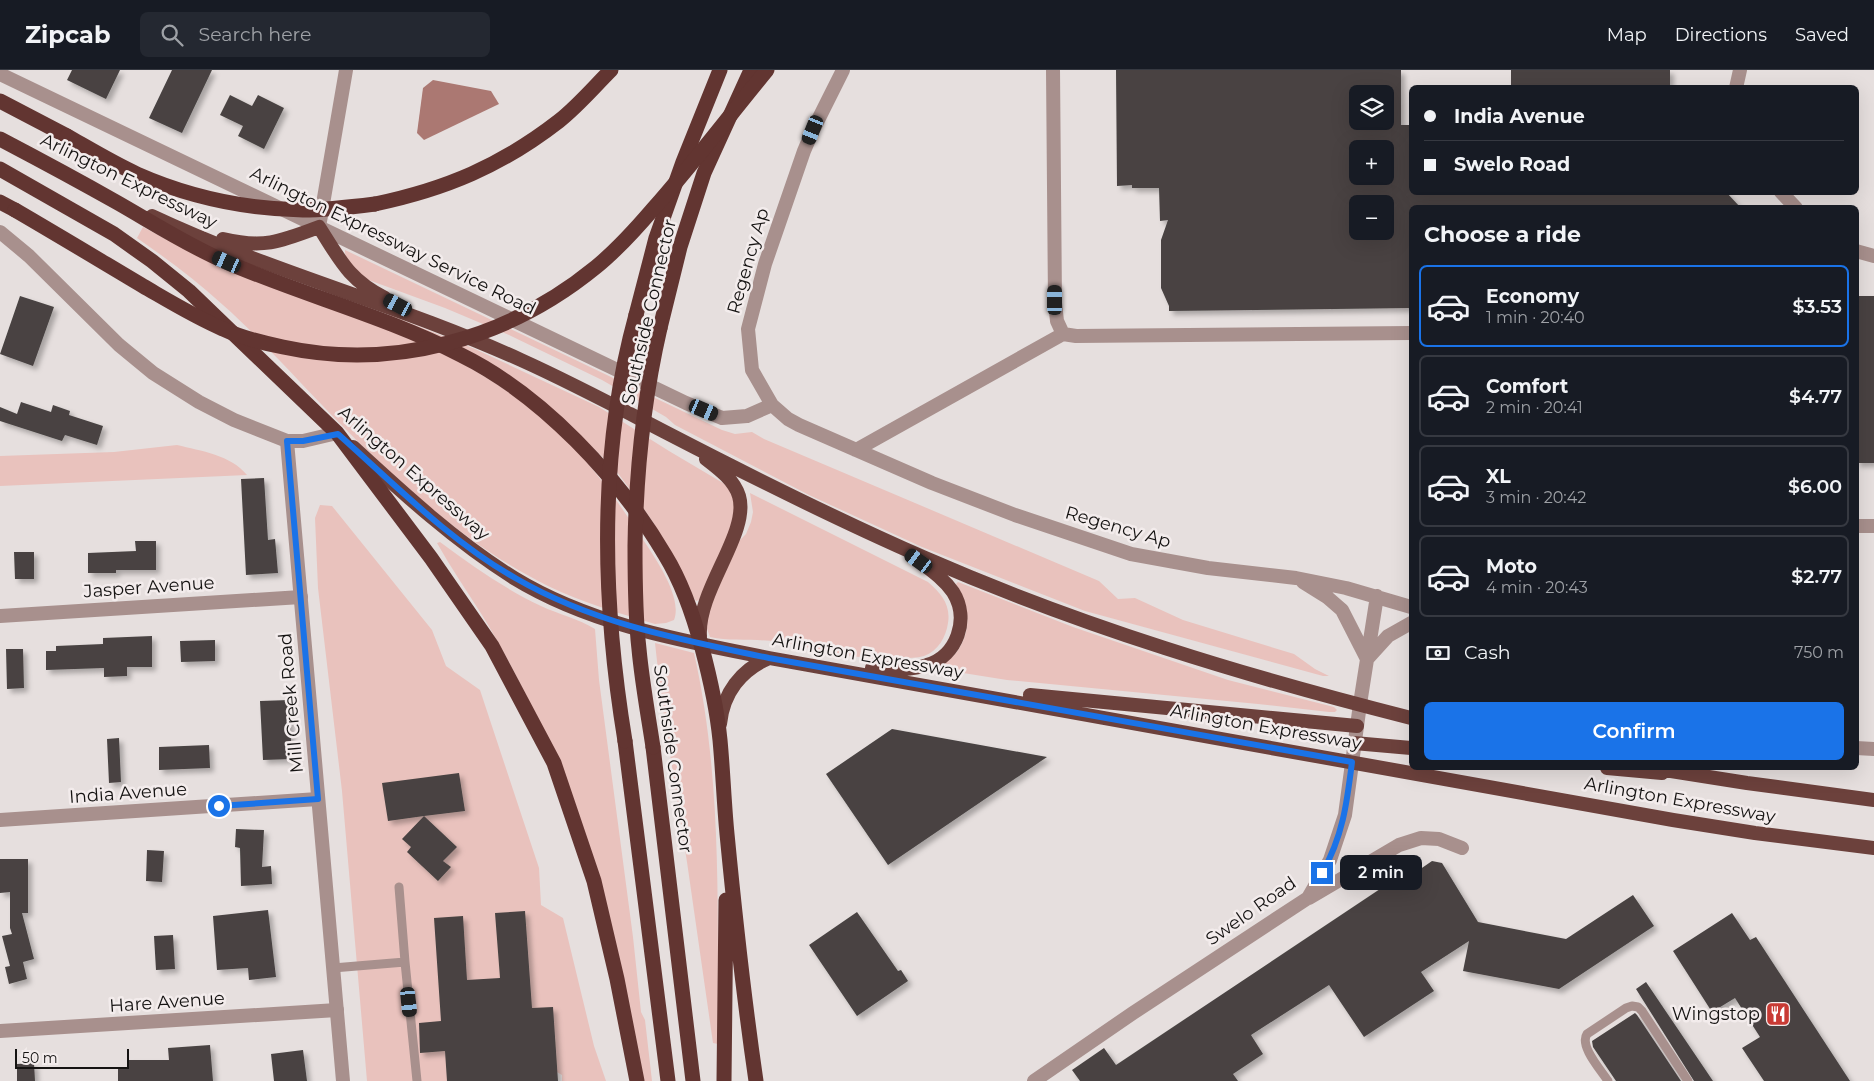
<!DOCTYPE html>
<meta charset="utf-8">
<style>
:root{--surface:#171b24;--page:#242831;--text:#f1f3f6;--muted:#9ea1a6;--line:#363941;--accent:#1a73e8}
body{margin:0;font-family:Montserrat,sans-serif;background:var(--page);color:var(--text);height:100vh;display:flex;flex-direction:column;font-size:19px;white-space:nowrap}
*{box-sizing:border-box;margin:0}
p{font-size:16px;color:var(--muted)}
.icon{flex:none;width:28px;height:28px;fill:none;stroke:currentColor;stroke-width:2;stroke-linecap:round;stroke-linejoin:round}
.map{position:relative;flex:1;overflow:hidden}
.drawer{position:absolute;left:1409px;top:135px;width:450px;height:565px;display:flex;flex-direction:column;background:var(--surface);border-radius:8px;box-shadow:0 5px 20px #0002}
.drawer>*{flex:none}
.hud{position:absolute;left:1409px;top:15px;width:450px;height:110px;border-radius:8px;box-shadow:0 5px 20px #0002;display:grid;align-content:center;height:110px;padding:0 15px;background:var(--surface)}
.tools{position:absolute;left:1349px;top:15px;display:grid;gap:10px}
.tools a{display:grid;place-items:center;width:45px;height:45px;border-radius:8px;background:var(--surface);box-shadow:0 5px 20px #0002;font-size:25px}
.scale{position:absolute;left:15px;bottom:12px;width:114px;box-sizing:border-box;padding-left:5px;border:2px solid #151312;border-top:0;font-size:14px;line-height:18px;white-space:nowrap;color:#151312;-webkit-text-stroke:4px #f3ecec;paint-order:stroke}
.end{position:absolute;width:22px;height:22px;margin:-11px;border:6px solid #1a73e8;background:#fff;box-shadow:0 0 0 2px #fff}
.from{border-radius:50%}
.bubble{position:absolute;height:35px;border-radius:8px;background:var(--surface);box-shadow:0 5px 20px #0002;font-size:16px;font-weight:600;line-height:35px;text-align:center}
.car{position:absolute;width:15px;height:30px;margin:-15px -8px;border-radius:6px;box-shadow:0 0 4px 1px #0007;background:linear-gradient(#222 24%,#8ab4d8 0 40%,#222 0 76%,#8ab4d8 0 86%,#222 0)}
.hud b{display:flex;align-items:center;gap:18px;height:48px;font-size:19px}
.hud b+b{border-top:1px solid var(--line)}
.hud i{width:12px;height:12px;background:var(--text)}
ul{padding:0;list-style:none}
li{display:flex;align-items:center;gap:15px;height:82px;margin:0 10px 8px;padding:0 5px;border:2px solid var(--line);border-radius:8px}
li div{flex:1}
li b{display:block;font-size:19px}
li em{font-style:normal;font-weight:600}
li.current{border-color:var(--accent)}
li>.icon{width:45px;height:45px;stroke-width:1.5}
h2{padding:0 15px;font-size:22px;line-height:60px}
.pay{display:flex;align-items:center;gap:12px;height:55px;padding:0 15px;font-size:19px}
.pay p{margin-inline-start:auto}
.primary-button{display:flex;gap:10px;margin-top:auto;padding:10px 15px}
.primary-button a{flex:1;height:58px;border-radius:8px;background:var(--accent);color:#fff;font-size:20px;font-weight:600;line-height:58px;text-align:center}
header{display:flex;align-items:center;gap:30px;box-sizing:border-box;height:70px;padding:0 25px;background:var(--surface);border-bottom:1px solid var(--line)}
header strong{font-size:24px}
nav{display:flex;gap:28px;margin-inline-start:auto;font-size:18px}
.search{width:350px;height:45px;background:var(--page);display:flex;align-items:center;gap:12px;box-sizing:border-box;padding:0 18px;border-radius:8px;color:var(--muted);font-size:19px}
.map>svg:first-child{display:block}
.green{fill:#e9c2bd}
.water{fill:#ab7872}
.building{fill:#484342;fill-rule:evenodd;filter:url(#shadow)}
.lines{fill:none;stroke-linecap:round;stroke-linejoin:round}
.service{stroke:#a8908d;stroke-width:9}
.minor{stroke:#a8908d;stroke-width:14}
.tertiary{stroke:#a8908d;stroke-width:14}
.trunk{stroke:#6c413c;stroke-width:14}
.motorway{stroke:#623531;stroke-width:15}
.motorway-bridge{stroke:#623531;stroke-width:15}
.route{stroke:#1a73e8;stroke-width:6}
.labels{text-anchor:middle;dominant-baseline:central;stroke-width:5;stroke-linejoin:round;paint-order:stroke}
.street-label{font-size:18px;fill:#151312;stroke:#f3ecec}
.poi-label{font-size:18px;fill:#151312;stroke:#f3ecec;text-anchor:end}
</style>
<header>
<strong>Zipcab</strong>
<div class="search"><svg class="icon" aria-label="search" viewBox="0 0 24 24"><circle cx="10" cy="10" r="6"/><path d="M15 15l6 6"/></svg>Search here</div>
<nav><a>Map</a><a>Directions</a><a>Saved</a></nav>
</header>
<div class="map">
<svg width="1874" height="1011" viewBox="0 0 1874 1011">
<defs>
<filter id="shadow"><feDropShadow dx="4" dy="4" stdDeviation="2.5" flood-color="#0004"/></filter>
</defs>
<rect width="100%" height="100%" fill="#e6dfde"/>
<!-- green -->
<path class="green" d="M 143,157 C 159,165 174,174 190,181 C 321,238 464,267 568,372 C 597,401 620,435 642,468 C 655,488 683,527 674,550 L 666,553 L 655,554 C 619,543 583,533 548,516 C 463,474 387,403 322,335 C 289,301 258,266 223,235 C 196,210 167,189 137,168 Z
M 345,180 L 722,360 L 735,364 L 752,362 L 764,369 L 1099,511 L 1118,529 L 1135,528 L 1183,550 L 1294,584 L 1315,599 L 1329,606 L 1323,606 L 1085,541 L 922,477 L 809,425 L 675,355 L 666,347 L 602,310 L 509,265 L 445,238 L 366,209 C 357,202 344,191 345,180 Z
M 390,245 L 475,279 L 599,337 L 669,381 L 723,413 C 729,419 734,427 735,436 C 737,455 708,511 699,530 L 696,531 L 693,527 L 653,452 L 632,422 L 614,398 L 568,354 L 388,246 Z
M 177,375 C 201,381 231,385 247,405 L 0,416 L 0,386 L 114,382 Z
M 750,423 L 928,512 C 941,523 951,535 948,553 C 946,567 938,581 924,586 C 917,588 909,588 902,588 C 894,588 887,589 879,589 C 845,587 811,577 778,572 C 755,568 732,572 710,567 L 706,556 L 706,546 L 735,475 L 746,464 L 751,452 L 753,442 Z
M 320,435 L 332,436 L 432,560 L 446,596 L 480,620 L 539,798 L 541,835 L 563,848 L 594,976 L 606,1011 L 562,1011 L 562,1005 L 545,995 L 538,1011 L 367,1011 L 342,721 L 318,518 L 315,448 Z
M 440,472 C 472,496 505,519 541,536 C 558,544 579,549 595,559 L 599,610 L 633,867 L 641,942 L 645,950 L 652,1011 L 643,1011 L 549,673 C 529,629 507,586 482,545 C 467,521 451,498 437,473 Z
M 958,512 L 1073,557 L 1228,610 L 1334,637 L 1337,640 L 1335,642 L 1329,642 L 1258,634 L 1007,610 L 938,599 C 943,593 950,590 956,583 C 972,563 970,535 956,514 Z
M 655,573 L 694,583 C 723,711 717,844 718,974 L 713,973 L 687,792 L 661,627 Z"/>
<!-- water -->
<path class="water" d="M 433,10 L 491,21 L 499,34 L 424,70 L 417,63 L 423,18 Z"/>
<!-- building -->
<path class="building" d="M 72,0 L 120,0 L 106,29 L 67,10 Z
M 172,0 L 212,0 L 182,63 L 149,48 Z
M 1116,0 L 1401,0 L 1401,55 L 1411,55 L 1411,122 L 1726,122 L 1741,138 L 1411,138 L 1411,238 L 1169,241 L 1169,236 L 1161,218 L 1161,170 L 1168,150 L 1160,151 L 1159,118 L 1132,118 L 1132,115 L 1117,116 ZM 1358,24 L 1385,24 L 1385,51 L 1358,51 ZM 1358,79 L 1385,79 L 1385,106 L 1358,106 ZM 1358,134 L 1385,134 L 1385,161 L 1358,161 Z
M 1511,0 L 1670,0 L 1670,18 L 1511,18 Z
M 230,25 L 252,36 L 258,25 L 284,38 L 264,79 L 238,66 L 243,56 L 220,45 Z
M 20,226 L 54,237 L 33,296 L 0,284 Z
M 1856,226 L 1874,226 L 1874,393 L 1856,393 Z
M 21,332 L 51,342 L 53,335 L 70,341 L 69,345 L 103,356 L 97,375 L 65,365 L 62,371 L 0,351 L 0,337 L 17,344 Z
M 264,408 L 268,470 L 275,469 L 278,503 L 246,505 L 241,409 Z
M 135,471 L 156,471 L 156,500 L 116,500 L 116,503 L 88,503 L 88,483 L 136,481 Z
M 14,482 L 34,482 L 34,509 L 15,509 Z
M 152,566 L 152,597 L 127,597 L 127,606 L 104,607 L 104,598 L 46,600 L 46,581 L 56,581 L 56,576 L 103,574 L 103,568 Z
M 215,570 L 215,591 L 181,592 L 180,571 Z
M 6,579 L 23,579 L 24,618 L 7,619 Z
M 289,630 L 292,689 L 263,690 L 260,631 Z
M 892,659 L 1047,687 L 888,795 L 826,704 Z
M 119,668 L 121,712 L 109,713 L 107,669 Z
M 209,675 L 210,698 L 159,700 L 159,677 Z
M 459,703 L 465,741 L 424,746 L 457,777 L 443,791 L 451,797 L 438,811 L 407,782 L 411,777 L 402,769 L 424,746 L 388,751 L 382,713 Z
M 236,759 L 264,760 L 262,797 L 271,796 L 272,814 L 241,816 L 240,778 L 235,777 Z
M 147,780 L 164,781 L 162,812 L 146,811 Z
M 0,789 L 28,789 L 28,843 L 22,843 L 34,889 L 23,892 L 27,909 L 9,914 L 5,897 L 10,896 L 2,866 L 12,864 L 10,858 L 10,822 L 0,823 Z
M 1432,791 L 1442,793 L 1478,852 L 1566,869 L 1633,825 L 1654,856 L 1559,919 L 1463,901 L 1469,871 L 1421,902 L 1434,921 L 1364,967 L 1329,915 L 1251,965 L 1263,984 L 1233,1004 L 1238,1011 L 1080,1011 L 1072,1000 L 1104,978 L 1116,995 L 1416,795 L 1419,800 Z
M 268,840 L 276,907 L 249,910 L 248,898 L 217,900 L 213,846 Z
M 525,841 L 532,938 L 553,937 L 558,1011 L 447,1011 L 445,981 L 420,983 L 419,953 L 441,951 L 434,848 L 463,846 L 467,910 L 500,908 L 495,843 Z
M 857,842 L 898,901 L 901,900 L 908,911 L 857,946 L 809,875 Z
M 1732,843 L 1750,870 L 1756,867 L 1850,1011 L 1764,1011 L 1742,978 L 1760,967 L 1735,928 L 1712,942 L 1673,881 Z
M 173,865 L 175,899 L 156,900 L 154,866 Z
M 1646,912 L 1713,1011 L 1694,1011 L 1636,919 Z
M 1635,943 L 1637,945 L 1681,1011 L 1616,1011 L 1593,977 L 1592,971 Z
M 210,975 L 213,1011 L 118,1011 L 118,999 L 128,999 L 128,990 L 169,990 L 168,978 Z
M 303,980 L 307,1011 L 274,1011 L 271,984 Z
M 34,993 L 35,1011 L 17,1011 L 17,994 Z"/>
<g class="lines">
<!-- service -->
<path class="service" d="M 405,892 L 417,1011
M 333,898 L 405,892 L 399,817
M 1608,1011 C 1601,1000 1579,976 1587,964 L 1626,938 L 1632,936 L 1638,937 L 1642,941 L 1688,1011"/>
<!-- minor -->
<path class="minor" d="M 843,0 L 813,60 L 804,81 L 765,194 L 748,259 L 752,300 L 772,335 L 788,349 L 799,355 L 932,413 L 1015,445 L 1131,484 L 1208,498 L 1296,508 L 1346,518 L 1411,537
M 1053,0 L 1055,233 L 1057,251 L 1063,264 L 1076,266 L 1411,263
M 1736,18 L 1740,0
M 1781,122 L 1796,138
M 319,157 L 686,333 L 722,348 L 747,346 L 772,335
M 1856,181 L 1874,186
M 856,380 L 1063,264
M 1856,456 L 1874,456
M 1303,512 L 1327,527 L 1342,540 L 1367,589
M 0,546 L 301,527
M 1368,588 L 1388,566 L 1411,553
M 1856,678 L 1874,679
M 0,750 L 318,729
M 1309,828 L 1399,775 L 1421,768 L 1439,769 L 1462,778
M 0,961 L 337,940
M 1034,1011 L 1133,943 L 1308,828 L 1330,790 L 1345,745 L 1360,634 L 1377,526"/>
<!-- tertiary -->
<path class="tertiary" d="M 0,4 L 319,157 L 346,0
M 0,162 L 29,186 L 119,275 L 153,303 L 199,332 L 234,350 L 287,371 L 303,371 L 337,363
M 287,371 L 343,1011"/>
<!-- trunk -->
<path class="trunk" d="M 152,146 C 271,202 400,235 521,290 C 570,312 619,338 667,363 C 752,407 838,450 925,488 C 1083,557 1245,606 1411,648
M 223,169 C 264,179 282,171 319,157 C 340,190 349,210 385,228
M 353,377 C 404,424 455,471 514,508 C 591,555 683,571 769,588 L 1673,750 L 1755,763 L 1874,778
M 700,566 C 697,520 750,463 739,426 C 734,410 719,399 706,389
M 872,598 C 890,599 910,601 927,595 C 957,586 970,549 953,522 C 944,509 931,500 919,491
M 1030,625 L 1357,656
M 720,654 C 723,623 741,600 769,588
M 1354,673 L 1411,678
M 1607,698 L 1662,703
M 1652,698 L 1747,713 L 1874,730"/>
<!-- motorway -->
<path class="motorway" d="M 0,31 L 67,66
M 0,69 C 40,90 79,111 118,133 C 153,153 187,175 224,191 C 302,225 385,246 461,285 C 542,325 619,407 665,485 C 681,511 694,548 702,578 C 710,608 717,640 720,670 C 723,702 724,733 727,764 C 735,847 744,929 756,1011
M 0,99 L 114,164 L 152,191 L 189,221 L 337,363 L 431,488 L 492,576 L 554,693 L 594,811 L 617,909 L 637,1011
M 0,132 L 15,140
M 375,134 C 446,119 501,96 559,51 C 578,36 594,17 611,0
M 636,245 L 656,168 L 683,92 L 720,0
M 660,258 L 680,177 L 704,103 L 751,0
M 625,671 L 668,1011
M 653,677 L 693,1011
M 724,1011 L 726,830"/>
<!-- motorway-bridge -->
<path class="motorway-bridge" d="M 67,66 C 90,79 113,93 137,104 C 189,127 247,139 303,140 C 327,140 351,137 375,134
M 15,140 C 58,165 101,191 143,216 C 169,231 195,247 223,259 C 242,268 263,273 283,277 C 394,301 508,269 596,197 C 617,180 635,160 653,139 C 693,94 729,46 767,0
M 625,671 C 602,531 598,383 636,245
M 653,677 C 648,644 642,612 639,579 C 635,545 635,511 635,476 C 636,400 643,332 660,258"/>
</g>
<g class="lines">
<!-- route -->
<path class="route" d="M 219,736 L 318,729 L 287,371 L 303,371 L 338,364 C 393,413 452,473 517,509 C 595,554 682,570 769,588 L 1352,692 C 1347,732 1343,766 1322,803"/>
</g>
<!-- icons -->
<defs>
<symbol id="restaurant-square" viewBox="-11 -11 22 22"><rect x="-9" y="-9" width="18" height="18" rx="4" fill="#c83a34" stroke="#f3ecec"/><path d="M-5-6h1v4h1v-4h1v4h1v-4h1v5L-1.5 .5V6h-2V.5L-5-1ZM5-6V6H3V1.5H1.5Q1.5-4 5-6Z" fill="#fff"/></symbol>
</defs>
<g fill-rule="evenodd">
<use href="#restaurant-square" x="1764" y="930" width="28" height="28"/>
</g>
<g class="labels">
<!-- street labels -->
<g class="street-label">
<text transform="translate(129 111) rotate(26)">Arlington Expressway</text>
<text transform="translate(393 171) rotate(26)">Arlington Expressway Service Road</text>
<text transform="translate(748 191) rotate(-74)">Regency Ap</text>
<text transform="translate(649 242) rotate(-77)">Southside Connector</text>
<text transform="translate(414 403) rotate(41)">Arlington Expressway</text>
<text transform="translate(1118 457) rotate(16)">Regency Ap</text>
<text transform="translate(149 517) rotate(-4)">Jasper Avenue</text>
<text transform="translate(868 586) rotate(10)">Arlington Expressway</text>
<text transform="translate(291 633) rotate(-95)">Mill Creek Road</text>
<text transform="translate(1266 657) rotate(10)">Arlington Expressway</text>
<text transform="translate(673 689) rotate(82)">Southside Connector</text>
<text transform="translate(128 723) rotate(-4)">India Avenue</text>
<text transform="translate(1680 730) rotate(10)">Arlington Expressway</text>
<text transform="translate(1251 841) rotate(-35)">Swelo Road</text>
<text transform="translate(167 932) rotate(-4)">Hare Avenue</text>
</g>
<!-- poi labels -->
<g class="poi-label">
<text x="1760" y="944">Wingstop</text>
</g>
</g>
</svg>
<div class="tools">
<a><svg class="icon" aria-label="layers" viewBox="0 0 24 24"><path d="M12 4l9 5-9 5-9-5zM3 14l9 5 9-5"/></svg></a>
<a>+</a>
<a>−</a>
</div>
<div class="scale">50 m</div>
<i class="end from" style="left:219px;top:736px"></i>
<i class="end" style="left:1322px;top:803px"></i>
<div class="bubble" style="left:1340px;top:785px;width:82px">2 min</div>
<i class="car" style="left:813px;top:60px;rotate:202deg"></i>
<i class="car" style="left:227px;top:192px;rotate:294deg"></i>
<i class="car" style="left:1055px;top:230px;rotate:0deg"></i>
<i class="car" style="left:398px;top:235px;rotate:298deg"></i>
<i class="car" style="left:704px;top:340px;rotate:113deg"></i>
<i class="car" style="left:919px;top:491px;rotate:306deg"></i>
<i class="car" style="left:409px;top:932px;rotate:174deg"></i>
<div class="hud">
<b><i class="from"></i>India Avenue</b>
<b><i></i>Swelo Road</b>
</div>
<section class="drawer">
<h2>Choose a ride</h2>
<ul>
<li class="current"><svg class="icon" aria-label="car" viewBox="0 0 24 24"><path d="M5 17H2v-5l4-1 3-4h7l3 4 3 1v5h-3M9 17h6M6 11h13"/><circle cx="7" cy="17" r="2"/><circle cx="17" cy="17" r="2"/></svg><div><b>Economy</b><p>1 min · 20:40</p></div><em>$3.53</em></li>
<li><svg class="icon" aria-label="car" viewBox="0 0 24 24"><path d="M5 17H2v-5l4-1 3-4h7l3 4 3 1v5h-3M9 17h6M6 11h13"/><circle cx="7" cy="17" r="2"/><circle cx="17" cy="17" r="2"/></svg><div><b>Comfort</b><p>2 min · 20:41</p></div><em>$4.77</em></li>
<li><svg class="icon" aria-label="car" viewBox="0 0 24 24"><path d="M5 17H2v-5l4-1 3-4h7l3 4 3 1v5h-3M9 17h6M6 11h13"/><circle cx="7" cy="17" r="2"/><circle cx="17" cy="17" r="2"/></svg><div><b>XL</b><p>3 min · 20:42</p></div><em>$6.00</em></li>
<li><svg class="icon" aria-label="car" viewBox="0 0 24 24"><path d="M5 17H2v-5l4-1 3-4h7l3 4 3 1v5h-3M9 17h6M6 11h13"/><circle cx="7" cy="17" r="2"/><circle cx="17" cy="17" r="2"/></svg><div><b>Moto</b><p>4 min · 20:43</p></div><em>$2.77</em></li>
</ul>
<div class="pay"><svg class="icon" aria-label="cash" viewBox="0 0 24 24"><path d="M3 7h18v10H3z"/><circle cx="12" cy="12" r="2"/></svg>Cash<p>750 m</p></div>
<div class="primary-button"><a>Confirm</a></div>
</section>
</div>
